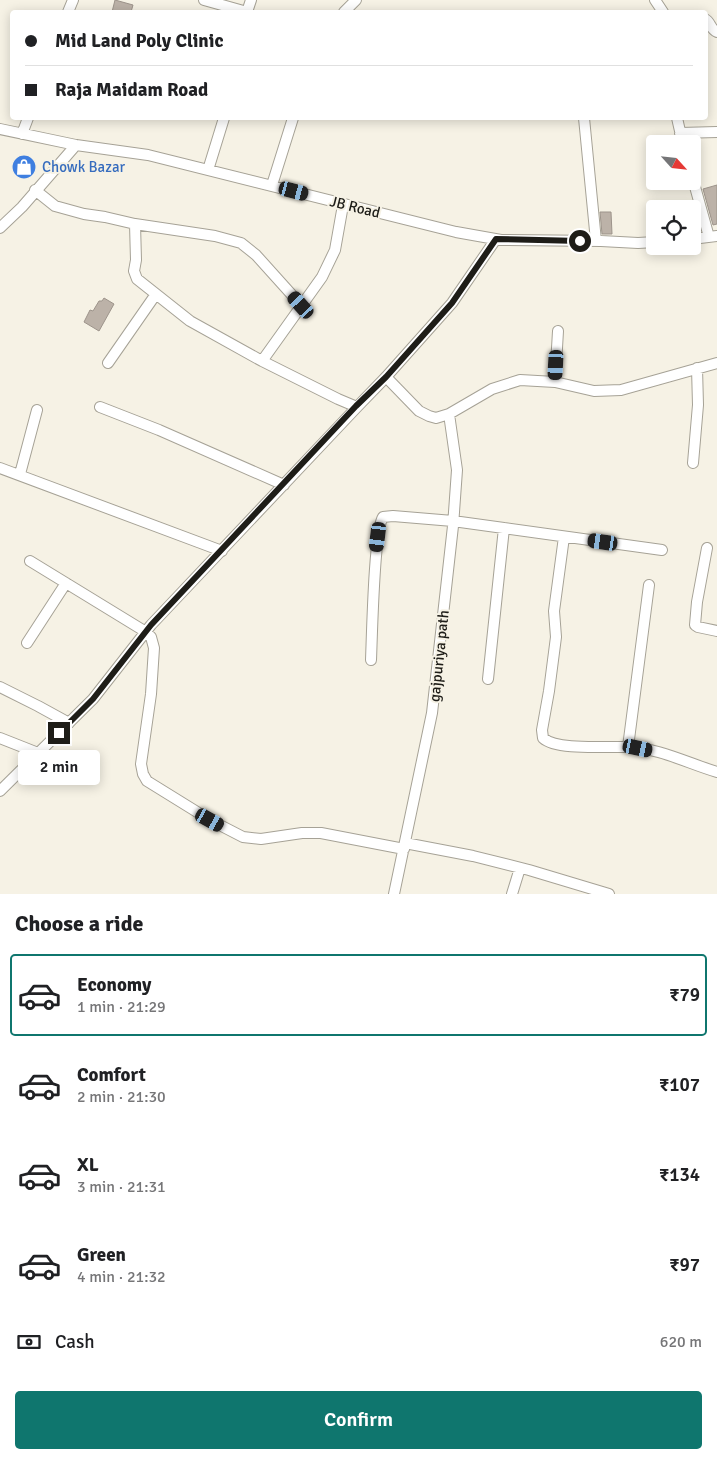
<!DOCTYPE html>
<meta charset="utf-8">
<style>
:root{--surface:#fff;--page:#f2f2f2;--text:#202124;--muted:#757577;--line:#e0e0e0;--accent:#0f766e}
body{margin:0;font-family:Signika,sans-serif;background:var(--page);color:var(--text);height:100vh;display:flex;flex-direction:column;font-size:19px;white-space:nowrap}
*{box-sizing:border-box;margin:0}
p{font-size:16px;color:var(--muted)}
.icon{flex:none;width:28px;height:28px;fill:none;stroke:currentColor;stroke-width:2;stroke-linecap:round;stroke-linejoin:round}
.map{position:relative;height:894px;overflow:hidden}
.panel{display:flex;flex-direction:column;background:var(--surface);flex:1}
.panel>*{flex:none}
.hud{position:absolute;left:10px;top:10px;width:698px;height:110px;border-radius:5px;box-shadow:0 2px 12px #0003;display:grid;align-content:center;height:110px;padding:0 15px;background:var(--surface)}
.needle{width:32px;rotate:117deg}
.controls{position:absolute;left:646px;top:135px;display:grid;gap:10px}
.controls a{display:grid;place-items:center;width:55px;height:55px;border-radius:5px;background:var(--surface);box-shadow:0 2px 12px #0003;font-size:25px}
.end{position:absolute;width:22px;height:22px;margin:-11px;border:6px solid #1e1d18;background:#fff;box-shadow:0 0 0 2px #fff}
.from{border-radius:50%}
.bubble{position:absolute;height:35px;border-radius:5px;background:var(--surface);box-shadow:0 2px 12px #0003;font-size:16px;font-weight:600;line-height:35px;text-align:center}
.car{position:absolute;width:15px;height:30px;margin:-15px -8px;border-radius:6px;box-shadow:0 0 4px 1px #0007;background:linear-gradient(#222 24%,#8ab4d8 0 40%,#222 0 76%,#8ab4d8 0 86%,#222 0)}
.hud b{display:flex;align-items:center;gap:18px;height:48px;font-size:19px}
.hud b+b{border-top:1px solid var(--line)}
.hud i{width:12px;height:12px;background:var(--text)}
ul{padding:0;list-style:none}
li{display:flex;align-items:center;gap:15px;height:82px;margin:0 10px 8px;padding:0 5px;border:2px solid transparent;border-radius:5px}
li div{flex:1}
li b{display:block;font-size:19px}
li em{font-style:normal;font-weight:600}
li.on{border-color:var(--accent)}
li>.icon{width:45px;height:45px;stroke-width:1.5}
h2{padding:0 15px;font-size:22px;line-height:60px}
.pay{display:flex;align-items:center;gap:12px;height:55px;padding:0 15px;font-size:19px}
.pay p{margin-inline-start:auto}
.button{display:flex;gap:10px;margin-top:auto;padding:10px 15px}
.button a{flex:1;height:58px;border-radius:5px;background:var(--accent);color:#fff;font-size:20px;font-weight:600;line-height:58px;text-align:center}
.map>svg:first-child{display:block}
.building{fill:#bcb2a8;stroke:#9d948b}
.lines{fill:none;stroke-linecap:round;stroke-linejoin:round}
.minor-casing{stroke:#a6a296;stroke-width:12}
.minor{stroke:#fff;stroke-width:10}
.route{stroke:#1e1d18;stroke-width:6}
.labels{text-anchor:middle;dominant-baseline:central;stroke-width:4;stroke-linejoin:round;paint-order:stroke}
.shop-label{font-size:15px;fill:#366cbe;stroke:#f6f2e5;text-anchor:start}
.street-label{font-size:15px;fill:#1e1d18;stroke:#f6f2e5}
</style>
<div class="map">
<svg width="717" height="894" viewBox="0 0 717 894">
<rect width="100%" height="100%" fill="#f6f2e5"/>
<!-- building -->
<path class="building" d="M 115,0 L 133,5 L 131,12 L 112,12 Z
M 717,185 L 717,224 L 713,225 L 703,189 Z
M 600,212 L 611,212 L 612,234 L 602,234 Z
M 104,298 L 114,304 L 99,331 L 84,322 L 90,310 L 93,311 L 99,301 L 102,301 Z"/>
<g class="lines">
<defs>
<path id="minor" d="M 204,0 L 247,12 L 251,0
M 655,0 L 663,12
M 68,12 L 73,0
M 344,12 L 356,0
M 705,19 C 711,22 710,29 717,32
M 584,118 L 596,241
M 677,118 L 683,144
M 0,129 L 76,145 L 148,155 L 456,232 L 501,240 L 601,241 L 638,243 L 655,242
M 680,133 L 717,132
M 22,134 L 28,118
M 208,170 L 224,118
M 692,176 L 709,237
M 272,185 L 293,118
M 35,190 L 55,206 L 84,214 L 105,217 L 135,224 L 215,236 L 241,243 L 256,255 L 301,305
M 135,224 L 136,260 L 134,271 L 137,279 L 190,321 L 262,361 L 338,399 L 357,407
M 0,228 L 22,207 L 76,145
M 692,239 L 717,236
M 262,361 L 322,277 L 335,250 L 343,205
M 108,363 L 156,294
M 386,377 L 419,411 L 429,416 L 436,418 L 449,414 L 492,389 L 520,380 L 555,382 L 594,391 L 621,390 L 717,363
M 555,382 L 558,331
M 100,407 L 159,430 L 284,485
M 693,463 L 698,405 L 697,368
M 0,468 L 222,551
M 20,474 L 37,410
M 564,537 L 554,611 L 556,637 L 549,691 L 542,730 L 543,738 C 557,751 608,746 627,747 C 659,748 687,763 717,772
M 707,548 L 697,602 L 695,625 L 698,627 L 717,631
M 30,561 L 146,632 L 151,637 L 154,648 L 151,694 L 141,764 L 143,774 L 147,781 L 210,820 L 243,837 L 261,839 L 302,833 L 321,833 L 404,849
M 27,643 L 66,583
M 371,660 C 372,637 374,530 383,517 L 393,516 L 453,521 L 662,550
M 488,679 L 504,528
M 0,687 L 38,706 L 69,723
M 0,738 L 38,753
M 628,747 L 649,585
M 0,791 L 93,699 L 151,625 L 357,407 L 386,377 L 452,303 L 496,239
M 405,843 L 473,856 L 529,870 L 609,894
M 394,894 L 432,713 L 453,526 L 457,470 L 449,414
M 512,894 L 520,868"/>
</defs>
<!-- minor casing -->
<use href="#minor" class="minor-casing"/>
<!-- minor -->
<use href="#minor" class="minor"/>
</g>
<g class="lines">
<!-- route -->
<path class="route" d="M 59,733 L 93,699 L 151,625 L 356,406 L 386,377 L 452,303 L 496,239 L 580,241"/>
</g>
<!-- icons -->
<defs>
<symbol id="shop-disc" viewBox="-11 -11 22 22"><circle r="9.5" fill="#3f7fe0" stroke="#f6f2e5"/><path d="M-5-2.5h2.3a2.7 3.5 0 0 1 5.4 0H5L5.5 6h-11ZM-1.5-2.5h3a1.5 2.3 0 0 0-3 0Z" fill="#fff"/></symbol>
</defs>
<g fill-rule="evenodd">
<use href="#shop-disc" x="10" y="153" width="28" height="28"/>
</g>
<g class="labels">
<!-- shop labels -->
<g class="shop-label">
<text x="42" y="167">Chowk Bazar</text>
</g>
<!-- street labels -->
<g class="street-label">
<text transform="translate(355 207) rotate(14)">JB Road</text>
<text transform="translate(439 656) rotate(-84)">gajpuriya path</text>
</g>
</g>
</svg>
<div class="controls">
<a><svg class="needle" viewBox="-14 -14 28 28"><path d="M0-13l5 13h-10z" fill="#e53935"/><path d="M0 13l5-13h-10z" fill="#757577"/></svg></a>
<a><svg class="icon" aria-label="locate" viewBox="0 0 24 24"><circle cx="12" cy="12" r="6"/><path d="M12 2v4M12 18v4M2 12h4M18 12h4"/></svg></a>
</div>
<i class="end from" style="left:580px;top:241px"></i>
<i class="end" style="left:59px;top:733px"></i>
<div class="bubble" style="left:18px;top:750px;width:82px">2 min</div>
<i class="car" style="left:294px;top:191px;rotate:105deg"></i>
<i class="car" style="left:301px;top:305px;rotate:318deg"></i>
<i class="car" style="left:556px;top:365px;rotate:183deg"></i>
<i class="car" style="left:378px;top:537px;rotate:187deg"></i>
<i class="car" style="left:603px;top:542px;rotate:278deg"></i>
<i class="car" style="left:638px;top:748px;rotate:102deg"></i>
<i class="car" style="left:210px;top:820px;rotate:119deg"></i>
<div class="hud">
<b><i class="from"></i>Mid Land Poly Clinic</b>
<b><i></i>Raja Maidam Road</b>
</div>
</div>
<section class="panel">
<h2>Choose a ride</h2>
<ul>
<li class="on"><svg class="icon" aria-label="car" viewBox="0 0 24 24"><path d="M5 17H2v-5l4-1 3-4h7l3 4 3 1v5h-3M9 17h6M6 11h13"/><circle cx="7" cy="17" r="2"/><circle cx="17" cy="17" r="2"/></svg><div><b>Economy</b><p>1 min · 21:29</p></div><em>₹79</em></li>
<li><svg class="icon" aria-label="car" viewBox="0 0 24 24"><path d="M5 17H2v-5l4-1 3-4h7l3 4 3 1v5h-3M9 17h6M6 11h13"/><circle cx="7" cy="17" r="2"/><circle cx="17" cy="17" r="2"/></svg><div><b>Comfort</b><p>2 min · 21:30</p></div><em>₹107</em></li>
<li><svg class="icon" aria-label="car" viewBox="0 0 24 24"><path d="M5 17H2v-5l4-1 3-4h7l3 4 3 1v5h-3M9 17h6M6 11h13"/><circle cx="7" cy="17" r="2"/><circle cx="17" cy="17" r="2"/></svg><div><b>XL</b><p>3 min · 21:31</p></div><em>₹134</em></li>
<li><svg class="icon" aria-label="car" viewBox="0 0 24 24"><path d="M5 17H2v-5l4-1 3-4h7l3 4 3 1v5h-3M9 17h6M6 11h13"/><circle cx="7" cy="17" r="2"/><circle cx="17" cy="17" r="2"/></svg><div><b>Green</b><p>4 min · 21:32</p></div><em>₹97</em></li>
</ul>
<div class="pay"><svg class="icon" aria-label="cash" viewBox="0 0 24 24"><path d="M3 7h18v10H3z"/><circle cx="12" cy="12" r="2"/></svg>Cash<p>620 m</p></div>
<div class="button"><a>Confirm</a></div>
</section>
